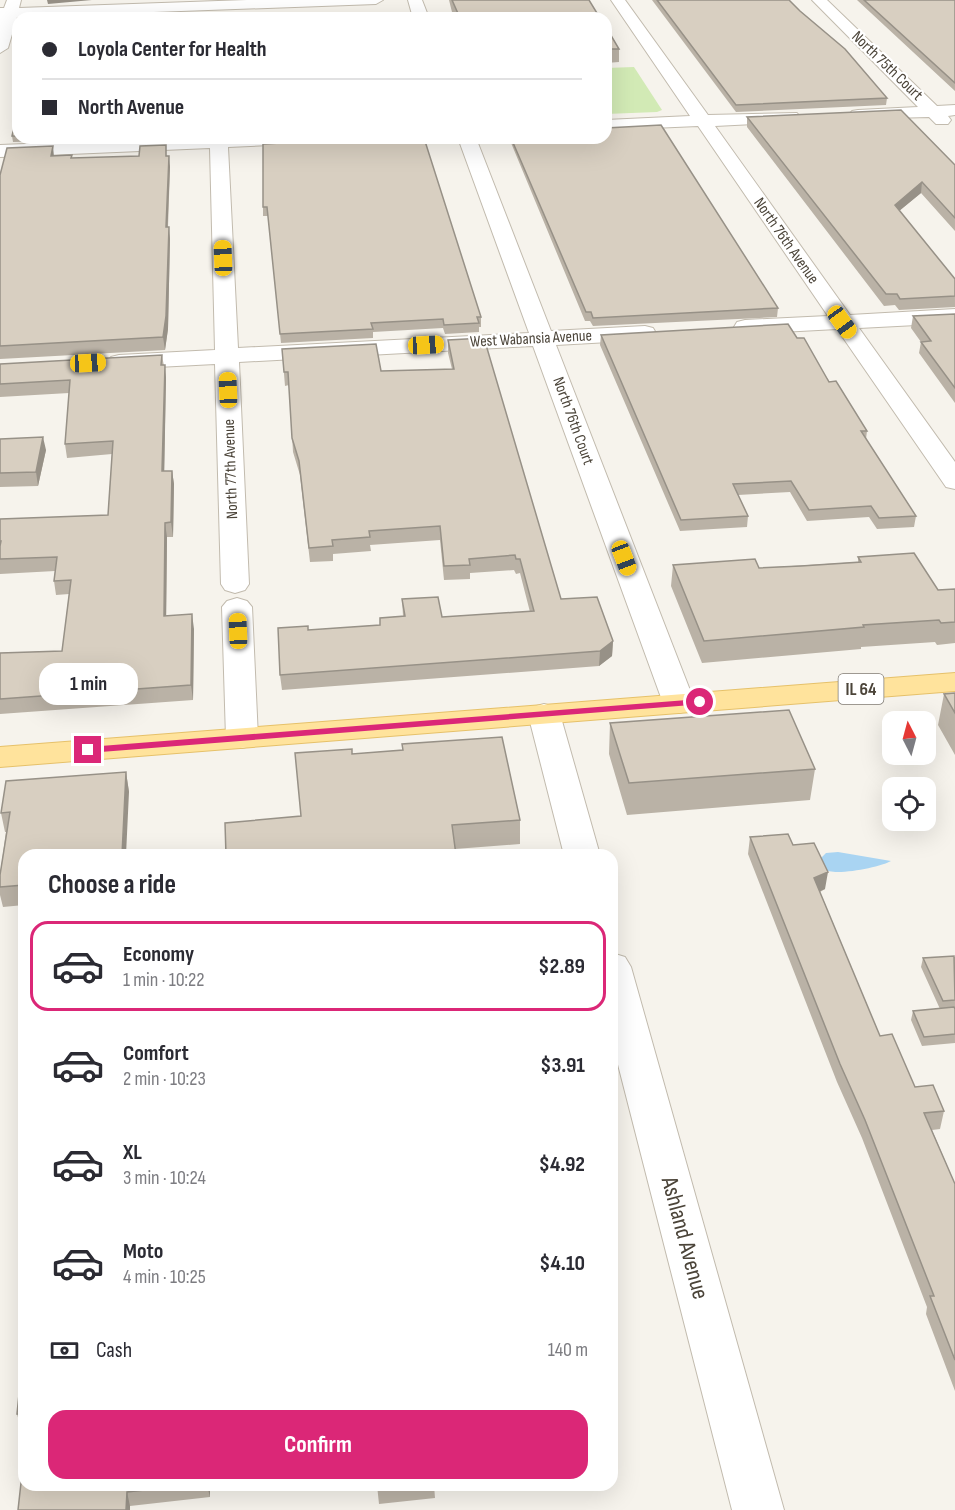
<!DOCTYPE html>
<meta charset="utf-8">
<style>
:root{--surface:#fff;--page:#f7f7f7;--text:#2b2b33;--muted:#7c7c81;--line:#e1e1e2;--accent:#db2777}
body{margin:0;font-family:"Sofia Sans Condensed",sans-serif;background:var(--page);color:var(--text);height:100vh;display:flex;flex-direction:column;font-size:22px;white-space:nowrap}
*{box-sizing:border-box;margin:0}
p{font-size:20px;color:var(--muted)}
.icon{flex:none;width:33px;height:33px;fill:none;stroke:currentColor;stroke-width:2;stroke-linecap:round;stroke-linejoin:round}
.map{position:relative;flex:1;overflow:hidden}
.drawer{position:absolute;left:18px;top:849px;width:600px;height:642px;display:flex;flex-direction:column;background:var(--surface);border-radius:18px;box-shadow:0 6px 24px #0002}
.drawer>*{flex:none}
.hud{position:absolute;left:12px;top:12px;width:600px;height:132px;border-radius:18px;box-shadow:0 6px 24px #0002;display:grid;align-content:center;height:132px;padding:0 30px;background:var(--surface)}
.needle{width:39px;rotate:354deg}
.buttons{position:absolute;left:882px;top:711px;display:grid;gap:12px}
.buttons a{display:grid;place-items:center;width:54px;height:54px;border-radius:12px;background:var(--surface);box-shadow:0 6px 24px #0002;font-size:30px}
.end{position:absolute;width:27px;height:27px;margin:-14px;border:8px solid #db2777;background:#fff;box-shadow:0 0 0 3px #fff}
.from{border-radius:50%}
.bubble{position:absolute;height:42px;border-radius:18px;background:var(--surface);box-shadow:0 6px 24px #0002;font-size:20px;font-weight:700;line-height:42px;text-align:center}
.car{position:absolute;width:18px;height:36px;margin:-18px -9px;border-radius:8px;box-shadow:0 0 4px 2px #0007;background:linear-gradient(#f5c518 24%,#345 0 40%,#f5c518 0 76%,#345 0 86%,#f5c518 0)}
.hud b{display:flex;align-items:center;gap:21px;height:57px;font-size:22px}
.hud b+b{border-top:2px solid var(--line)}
.hud i{width:15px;height:15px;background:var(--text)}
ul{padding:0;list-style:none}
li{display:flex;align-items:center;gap:18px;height:90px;margin:0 12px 9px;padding:0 18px;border:3px solid transparent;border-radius:18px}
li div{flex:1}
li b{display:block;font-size:22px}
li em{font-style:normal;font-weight:700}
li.on{border-color:var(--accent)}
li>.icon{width:54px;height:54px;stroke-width:1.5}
h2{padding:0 30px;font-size:27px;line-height:72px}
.pay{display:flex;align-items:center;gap:15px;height:66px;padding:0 30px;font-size:22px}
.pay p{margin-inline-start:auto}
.cta{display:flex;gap:12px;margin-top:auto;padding:12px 30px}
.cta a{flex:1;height:69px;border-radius:18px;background:var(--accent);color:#fff;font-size:24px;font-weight:700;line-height:69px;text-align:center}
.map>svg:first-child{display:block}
.green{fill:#d2eab5}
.water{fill:#a9d4f2}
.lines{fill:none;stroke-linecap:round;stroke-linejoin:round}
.minor-casing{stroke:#c2bbae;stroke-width:2}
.major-casing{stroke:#e6c16a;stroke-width:2}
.minor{fill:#fff;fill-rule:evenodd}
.major{fill:#ffe39c;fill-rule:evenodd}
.wall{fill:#bab2a6}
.shaded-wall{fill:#979187}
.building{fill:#d8cfc1;stroke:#979187;stroke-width:1.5}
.route{fill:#db2777}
.labels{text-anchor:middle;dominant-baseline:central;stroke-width:4.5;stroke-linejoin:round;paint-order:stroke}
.far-street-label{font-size:16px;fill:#4b4439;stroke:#fff}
.shield{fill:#fff;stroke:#817c74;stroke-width:1.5}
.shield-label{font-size:18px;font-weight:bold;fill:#4b4439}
.near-street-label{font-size:24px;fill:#4b4439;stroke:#fff}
</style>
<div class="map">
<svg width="955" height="1510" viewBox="0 0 955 1510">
<rect width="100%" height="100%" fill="#f6f3ec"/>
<!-- green -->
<path class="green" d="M 634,67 L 662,110 L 657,112 L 606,114 L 606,68 Z"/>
<!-- water -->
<path class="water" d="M 838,852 L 891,861 C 881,867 833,877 824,869 C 821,867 820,863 819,860 L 826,853 Z"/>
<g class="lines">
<defs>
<path id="minor" d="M 7,0 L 21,0 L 19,8 L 247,0 L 383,0 L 376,4 L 17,17 L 8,48 L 0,53 L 0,8 L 4,8 Z
M 408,0 L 422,0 L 429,18 L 413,18 Z
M 611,0 L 625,0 L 708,115 L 797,113 L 800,117 L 797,121 L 791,122 L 715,126 L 850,315 L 955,309 L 955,323 L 859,328 L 955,462 L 955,489 L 946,487 L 837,329 L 745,334 L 737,332 L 734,327 L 737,322 L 745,320 L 828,316 L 698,126 L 606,130 L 606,120 L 690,116 Z
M 812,0 L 827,0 L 937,106 L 955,105 L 955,115 L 948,116 L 951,120 L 948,124 L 936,124 L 929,117 L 852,119 L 849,115 L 852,111 L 858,110 L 918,107 Z
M 180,138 L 320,138 L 311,143 L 228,147 L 238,348 L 529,333 L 458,138 L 476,138 L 551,331 L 645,326 L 653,328 L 656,333 L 653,338 L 645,340 L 556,345 L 695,703 L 690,710 L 679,713 L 668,710 L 663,703 L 533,346 L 239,362 L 249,584 L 245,590 L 235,593 L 225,590 L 221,584 L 215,364 L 119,369 L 111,367 L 107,362 L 111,357 L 119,355 L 215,350 L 210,148 L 0,157 L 0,145 Z
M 237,598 L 247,601 L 252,607 L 258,738 L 254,745 L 242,748 L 230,745 L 226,738 L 222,607 L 227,601 Z
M 544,704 L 555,707 L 560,714 L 600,855 L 564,855 L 528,714 L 533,707 Z
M 612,953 L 625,957 L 631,967 L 784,1510 L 732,1510 L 612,1041 Z"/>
<path id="major" d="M 955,673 L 955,691 L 0,767 L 0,747 Z"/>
</defs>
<!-- minor casing -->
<use href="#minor" class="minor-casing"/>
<!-- major casing -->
<use href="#major" class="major-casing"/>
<!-- minor -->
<use href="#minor" class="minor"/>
<!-- major -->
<use href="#major" class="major"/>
</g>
<!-- wall -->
<path class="wall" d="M 449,0 L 589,0 L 600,18 L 454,18 L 452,12 Z
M 652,0 L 789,0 L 887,98 L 886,105 L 736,112 Z
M 857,0 L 955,0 L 955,91 Z
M 606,27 L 619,49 L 619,62 L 606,63 Z
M 18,110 L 18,138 L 58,138 L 57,141 L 13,142 L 12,136 Z
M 747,117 L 955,165 L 955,231 L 921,193 L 899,211 L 955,279 L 955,307 L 899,310 L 895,305 L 884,306 L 747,127 Z
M 509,138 L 606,138 L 778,308 L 777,317 L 593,326 L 590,321 L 585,321 Z
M 263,144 L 481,317 L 481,327 L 479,327 L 479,332 L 445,334 L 443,328 L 373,332 L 373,338 L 281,343 L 268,216 L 263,216 Z
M 54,156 L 72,158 L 167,156 L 170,167 L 168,227 L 170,239 L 168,329 L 165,350 L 0,359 L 0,175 Z
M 955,314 L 955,403 L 919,353 L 921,342 L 911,328 L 913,316 Z
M 601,335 L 797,338 L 867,431 L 866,439 L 916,516 L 914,527 L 877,529 L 869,517 L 807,521 L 790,492 L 738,495 L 748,516 L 747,527 L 680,531 L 600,345 Z
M 448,340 L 561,599 L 613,641 L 612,656 L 599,666 L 282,690 L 280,675 L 308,630 L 380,625 L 380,618 L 403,616 L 402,599 L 442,617 L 530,612 L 520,573 L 516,574 L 514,570 L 470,573 L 470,579 L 444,580 L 440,540 L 370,545 L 371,551 L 333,554 L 333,561 L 310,562 L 300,475 L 293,452 L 289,385 L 285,386 L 282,349 L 381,371 L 452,369 L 448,353 Z
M 162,355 L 166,378 L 164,471 L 172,471 L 174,484 L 173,537 L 167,537 L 166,616 L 194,629 L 193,700 L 0,714 L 0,653 L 62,651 L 69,594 L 56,595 L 54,581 L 55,571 L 0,574 L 0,519 L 108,515 L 112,454 L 67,458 L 65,444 L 69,393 L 0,397 L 0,364 Z
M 0,439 L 46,450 L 38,486 L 0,487 Z
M 858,557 L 938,590 L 955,589 L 955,643 L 937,645 L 935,642 L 861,647 L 861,649 L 702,663 L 671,586 L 673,565 L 759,568 L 858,562 Z
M 955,693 L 955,755 L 938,725 L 944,694 Z
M 610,723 L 815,769 L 810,800 L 627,815 L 609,754 Z
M 402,744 L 520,820 L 520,844 L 455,849 L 456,855 L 226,855 L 301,816 L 352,754 L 402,750 Z
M 126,772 L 129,792 L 24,855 L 24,905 L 3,907 L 0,895 L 0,875 L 6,832 L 5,832 L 1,813 Z
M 750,837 L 793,845 L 825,889 L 820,892 L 880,1036 L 915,1087 L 944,1111 L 940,1129 L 932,1130 L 955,1184 L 955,1391 L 926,1314 L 927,1307 L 862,1138 L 837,1082 L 748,854 Z
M 955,957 L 955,1043 L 922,1046 L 911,1020 L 913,1011 L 940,1009 L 921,967 L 923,958 Z
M 24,1345 L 24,1434 L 23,1435 L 17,1414 Z
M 24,1485 L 210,1485 L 210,1497 L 130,1506 L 130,1510 L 18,1510 Z
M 377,1485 L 434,1485 L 435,1498 L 379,1504 Z"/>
<!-- shaded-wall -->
<path class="shaded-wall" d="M 47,0 L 92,0 L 48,4 Z
M 53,146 L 54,157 L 51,156 Z
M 169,156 L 170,167 L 167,239 L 166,227 Z
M 922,182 L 921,193 L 893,216 L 895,205 Z
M 169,227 L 170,239 L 168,329 L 165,350 L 163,337 Z
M 165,365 L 166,378 L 164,485 L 162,471 Z
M 43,437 L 46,450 L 38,486 L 36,472 Z
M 172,471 L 174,484 L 173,537 L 171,522 Z
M 165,523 L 167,537 L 166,631 L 164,616 Z
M 192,614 L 194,629 L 193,700 L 191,685 Z
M 613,641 L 612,656 L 599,666 L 600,651 Z
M 126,772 L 129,792 L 126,855 L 122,855 Z
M 828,872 L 825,889 L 811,895 L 814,878 Z
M 207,1485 L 210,1485 L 210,1497 Z
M 127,1492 L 130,1506 L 130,1510 L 126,1510 Z"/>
<!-- building -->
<path class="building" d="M 452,0 L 589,0 L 600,18 L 460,18 Z
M 657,0 L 789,0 L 800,11 L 845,49 L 887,98 L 736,105 Z
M 864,0 L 955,0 L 955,83 Z
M 606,27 L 619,49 L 606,49 Z
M 18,110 L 18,136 L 12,136 Z
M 901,110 L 955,165 L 955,218 L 922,182 L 895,205 L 955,279 L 955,296 L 900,299 L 897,294 L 886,294 L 747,117 Z
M 661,125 L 778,308 L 593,318 L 591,312 L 586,312 L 511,138 L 606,138 L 606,128 Z
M 369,138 L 424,138 L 481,317 L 477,317 L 479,323 L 444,325 L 443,319 L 371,323 L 373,329 L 280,334 L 267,207 L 263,207 L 263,144 Z
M 166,145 L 166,156 L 169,156 L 166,227 L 169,227 L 166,316 L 163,337 L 0,346 L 0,175 L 7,148 L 53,146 L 51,156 L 72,155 L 71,158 L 139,156 L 140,146 Z
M 955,314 L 955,388 L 921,342 L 931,341 L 913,316 Z
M 788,324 L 797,338 L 804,338 L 829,382 L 836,381 L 867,431 L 861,431 L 916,516 L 879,518 L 871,506 L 809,510 L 791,481 L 733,484 L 748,516 L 681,520 L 601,335 Z
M 484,338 L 561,599 L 597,597 L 613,641 L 600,651 L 280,675 L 278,628 L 308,626 L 308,630 L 380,625 L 380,618 L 405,616 L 402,599 L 438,597 L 442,617 L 534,611 L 520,559 L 516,559 L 515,555 L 469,559 L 470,565 L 444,566 L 440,526 L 369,531 L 370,537 L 332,540 L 333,546 L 309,548 L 299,461 L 292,438 L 288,372 L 284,372 L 282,349 L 376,344 L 381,371 L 454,369 L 448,340 Z
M 162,355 L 161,365 L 165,365 L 162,471 L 172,471 L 171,522 L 165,523 L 164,616 L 192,614 L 191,685 L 0,699 L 0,653 L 62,651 L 71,580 L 54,581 L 57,557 L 0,559 L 0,546 L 1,541 L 0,541 L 0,519 L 108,515 L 113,441 L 65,444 L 70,380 L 0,384 L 0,364 Z
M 43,437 L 36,472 L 0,473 L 0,439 Z
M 914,553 L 938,590 L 955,589 L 955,622 L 941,623 L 939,620 L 863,625 L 864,627 L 704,641 L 673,565 L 755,559 L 759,568 L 801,566 L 861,562 L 858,557 Z
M 955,693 L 955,713 L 944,694 Z
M 789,710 L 815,769 L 629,783 L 610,723 Z
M 502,737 L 520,820 L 452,825 L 456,855 L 386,855 L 385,853 L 368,855 L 226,855 L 225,823 L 301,816 L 295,753 L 352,749 L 352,754 L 403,750 L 402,744 Z
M 126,772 L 122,855 L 24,855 L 24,885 L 0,887 L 0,875 L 10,812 L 1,813 L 6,781 Z
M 788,834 L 793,845 L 814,843 L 828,872 L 814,878 L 880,1036 L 892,1034 L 915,1087 L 933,1085 L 944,1111 L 924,1113 L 955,1184 L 955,1360 L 930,1296 L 934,1296 L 865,1120 L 840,1064 L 750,837 Z
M 954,956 L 955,1000 L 943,1001 L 923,958 Z
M 954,1007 L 955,1009 L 955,1034 L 924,1037 L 913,1011 Z
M 24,1345 L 24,1414 L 17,1414 Z
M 22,1474 L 24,1474 L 24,1485 L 188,1485 L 127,1492 L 126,1510 L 18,1510 Z"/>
<!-- route -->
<path class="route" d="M 700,699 L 704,700 L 704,704 L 88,753 L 83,750 L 88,747 Z"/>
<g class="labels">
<!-- far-street labels -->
<g class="far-street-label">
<text transform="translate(887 66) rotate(44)">North 75th Court</text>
<text transform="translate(786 241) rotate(55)">North 76th Avenue</text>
<text transform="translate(531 339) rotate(-3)">West Wabansia Avenue</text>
<text transform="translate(573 421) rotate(70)">North 76th Court</text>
<text transform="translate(231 469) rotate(-92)">North 77th Avenue</text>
</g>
<!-- shield labels -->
<rect class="shield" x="838.5" y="674" width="45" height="30" rx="4.5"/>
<g class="shield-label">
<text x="861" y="689">IL 64</text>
</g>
<!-- near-street labels -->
<g class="near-street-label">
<text transform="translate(685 1238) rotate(75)">Ashland Avenue</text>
</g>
</g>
</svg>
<div class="buttons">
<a><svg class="needle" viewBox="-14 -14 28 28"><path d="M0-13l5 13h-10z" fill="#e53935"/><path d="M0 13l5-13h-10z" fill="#7c7c81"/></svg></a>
<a><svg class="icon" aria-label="locate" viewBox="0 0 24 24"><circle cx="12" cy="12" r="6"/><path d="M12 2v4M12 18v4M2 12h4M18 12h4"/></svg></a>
</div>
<i class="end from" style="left:700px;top:702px"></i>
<i class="end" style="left:88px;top:750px"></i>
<div class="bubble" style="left:39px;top:663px;width:99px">1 min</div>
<i class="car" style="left:223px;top:258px;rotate:358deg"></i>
<i class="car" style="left:842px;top:322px;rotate:144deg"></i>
<i class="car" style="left:426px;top:345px;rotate:87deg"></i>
<i class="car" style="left:88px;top:363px;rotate:87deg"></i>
<i class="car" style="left:228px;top:390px;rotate:358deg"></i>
<i class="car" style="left:624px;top:558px;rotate:159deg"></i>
<i class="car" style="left:238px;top:631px;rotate:358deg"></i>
<div class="hud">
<b><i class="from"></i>Loyola Center for Health</b>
<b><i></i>North Avenue</b>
</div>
<section class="drawer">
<h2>Choose a ride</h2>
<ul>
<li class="on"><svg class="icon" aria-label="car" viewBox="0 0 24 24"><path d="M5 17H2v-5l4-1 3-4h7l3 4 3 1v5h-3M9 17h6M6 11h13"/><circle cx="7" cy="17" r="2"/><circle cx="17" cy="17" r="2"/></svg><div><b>Economy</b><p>1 min · 10:22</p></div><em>$2.89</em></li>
<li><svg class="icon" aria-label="car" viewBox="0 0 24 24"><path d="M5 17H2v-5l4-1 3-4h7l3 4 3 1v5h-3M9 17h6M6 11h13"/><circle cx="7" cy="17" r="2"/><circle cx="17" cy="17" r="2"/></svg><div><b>Comfort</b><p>2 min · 10:23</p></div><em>$3.91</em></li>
<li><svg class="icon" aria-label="car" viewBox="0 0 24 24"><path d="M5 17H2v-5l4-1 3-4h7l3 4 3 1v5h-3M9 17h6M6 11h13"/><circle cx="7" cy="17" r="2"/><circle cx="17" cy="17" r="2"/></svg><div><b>XL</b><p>3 min · 10:24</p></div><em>$4.92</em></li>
<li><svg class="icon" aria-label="car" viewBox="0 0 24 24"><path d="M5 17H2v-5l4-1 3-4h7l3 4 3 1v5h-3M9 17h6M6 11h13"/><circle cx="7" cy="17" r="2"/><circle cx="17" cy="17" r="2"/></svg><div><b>Moto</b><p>4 min · 10:25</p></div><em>$4.10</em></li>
</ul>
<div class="pay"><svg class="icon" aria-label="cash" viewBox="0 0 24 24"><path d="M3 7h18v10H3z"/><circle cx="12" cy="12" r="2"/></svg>Cash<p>140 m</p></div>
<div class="cta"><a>Confirm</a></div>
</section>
</div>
